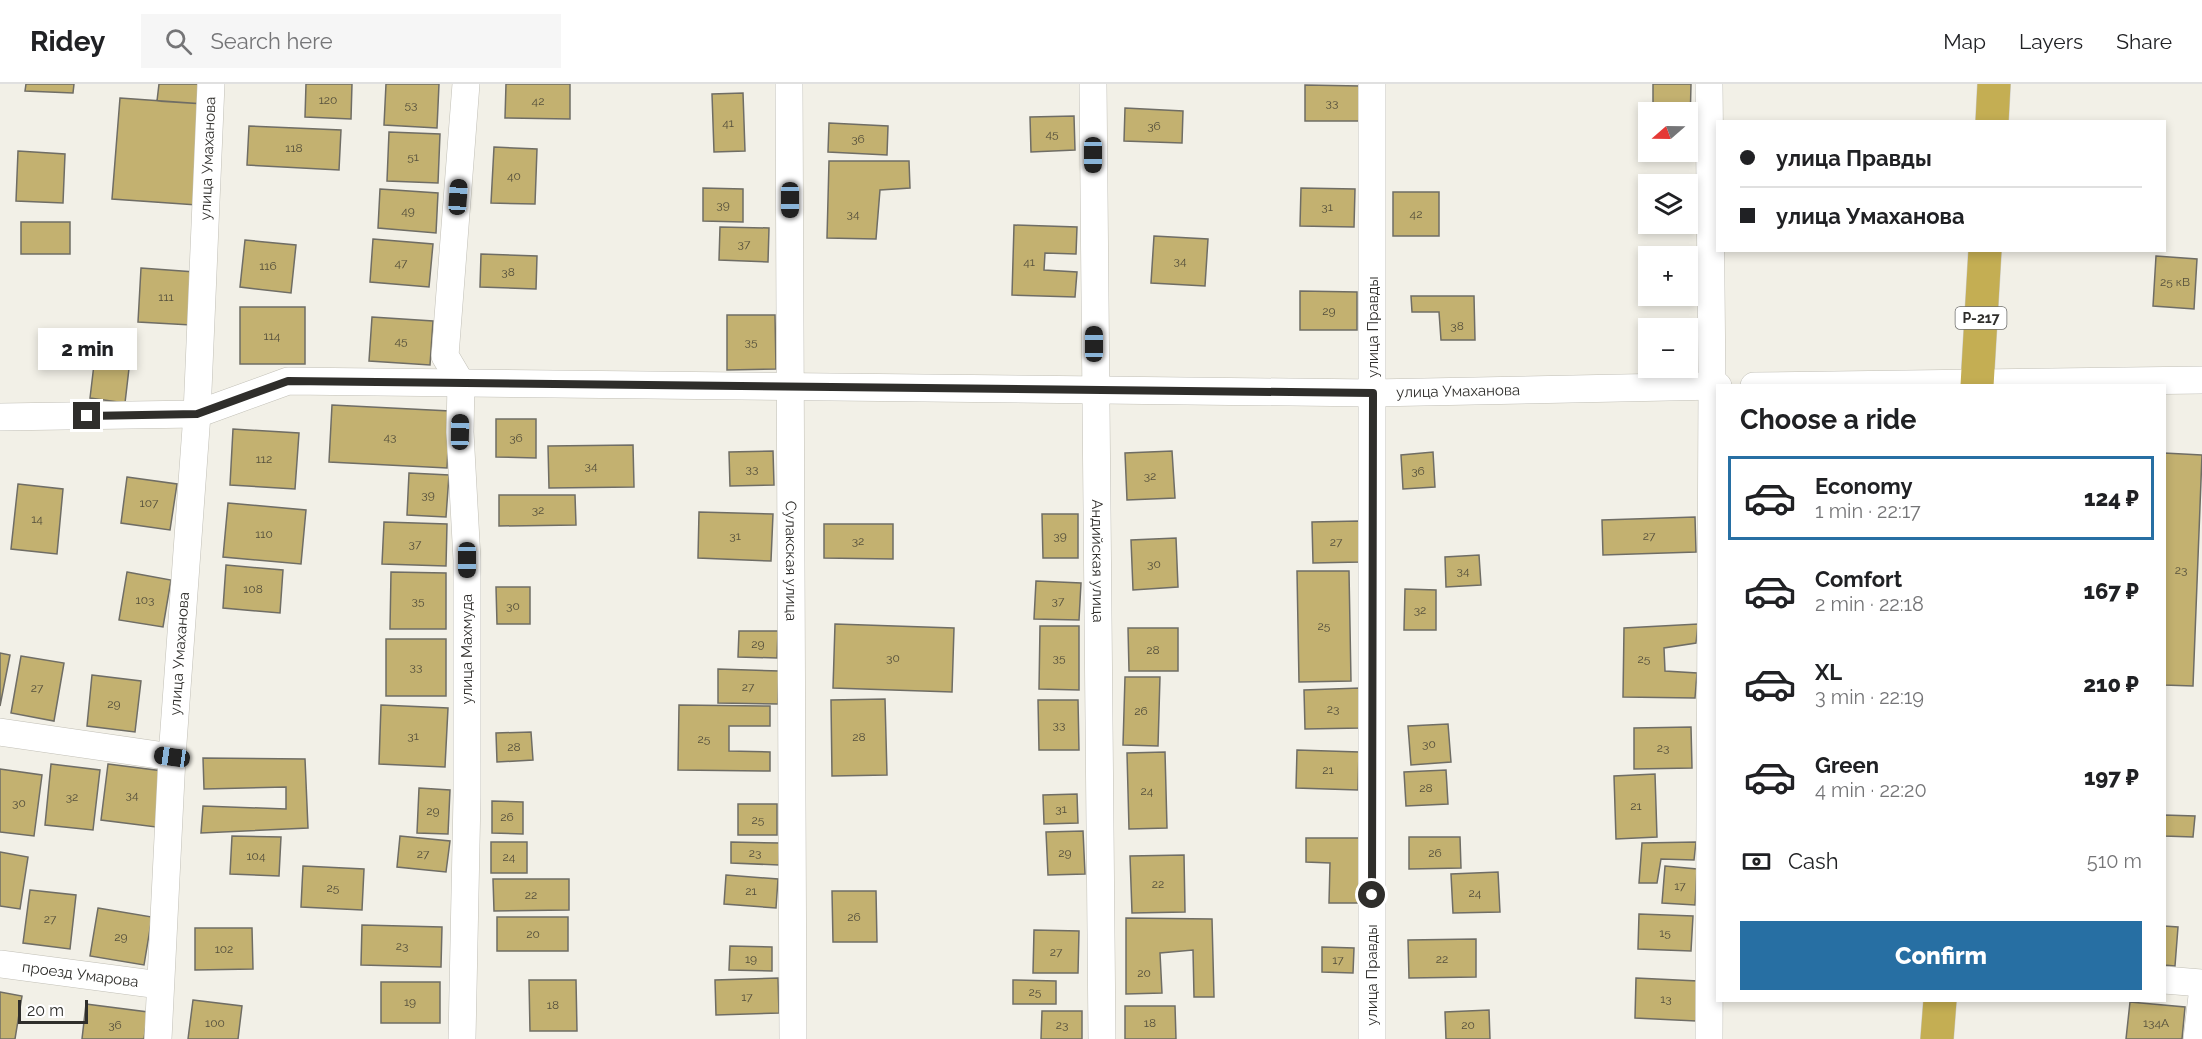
<!DOCTYPE html>
<meta charset="utf-8">
<style>
:root{--surface:#fff;--page:#f6f6f6;--text:#202124;--muted:#757577;--line:#e0e0e0;--accent:#276fa3}
body{margin:0;font-family:Raleway,sans-serif;background:var(--page);color:var(--text);height:100vh;display:flex;flex-direction:column;font-size:22px;white-space:nowrap}
*{box-sizing:border-box;margin:0}
p{font-size:20px;color:var(--muted)}
.icon{flex:none;width:33px;height:33px;fill:none;stroke:currentColor;stroke-width:2;stroke-linecap:round;stroke-linejoin:round}
.map{position:relative;flex:1;overflow:hidden}
.drawer{position:absolute;left:1716px;top:300px;width:450px;height:618px;display:flex;flex-direction:column;background:var(--surface);border-radius:0px;box-shadow:0 3px 9px #0003}
.drawer>*{flex:none}
.top-card{position:absolute;left:1716px;top:36px;width:450px;height:132px;border-radius:0px;box-shadow:0 3px 9px #0003;display:grid;align-content:center;height:132px;padding:0 24px;background:var(--surface)}
.needle{width:39px;rotate:250deg}
.fabs{position:absolute;left:1638px;top:18px;display:grid;gap:12px}
.fabs a{display:grid;place-items:center;width:60px;height:60px;border-radius:0px;background:var(--surface);box-shadow:0 3px 9px #0003;font-size:30px}
.scale{position:absolute;left:18px;bottom:15px;width:70px;box-sizing:border-box;padding-left:6px;border:3px solid #2f2e2b;border-top:0;font-size:16px;line-height:21px;white-space:nowrap;color:#2f2e2b;-webkit-text-stroke:4px #fff;paint-order:stroke}
.end{position:absolute;width:27px;height:27px;margin:-14px;border:8px solid #2f2e2b;background:#fff;box-shadow:0 0 0 3px #fff}
.from{border-radius:50%}
.bubble{position:absolute;height:42px;border-radius:0px;background:var(--surface);box-shadow:0 3px 9px #0003;font-size:20px;font-weight:800;line-height:42px;text-align:center}
.car{position:absolute;width:18px;height:36px;margin:-18px -9px;border-radius:8px;box-shadow:0 0 4px 2px #0007;background:linear-gradient(#222 24%,#8ab4d8 0 40%,#222 0 76%,#8ab4d8 0 86%,#222 0)}
.top-card b{display:flex;align-items:center;gap:21px;height:57px;font-size:22px}
.top-card b+b{border-top:2px solid var(--line)}
.top-card i{width:15px;height:15px;background:var(--text)}
ul{padding:0;list-style:none}
li{display:flex;align-items:center;gap:18px;height:84px;margin:0 12px 9px;padding:0 12px;border:3px solid transparent;border-radius:0px}
li div{flex:1}
li b{display:block;font-size:22px}
li em{font-style:normal;font-weight:800}
li.selected{border-color:var(--accent)}
li>.icon{width:54px;height:54px;stroke-width:1.5}
h2{padding:0 24px;font-size:27px;line-height:72px}
.pay{display:flex;align-items:center;gap:15px;height:66px;padding:0 24px;font-size:22px}
.pay p{margin-inline-start:auto}
.button{display:flex;gap:12px;margin-top:auto;padding:12px 24px}
.button a{flex:1;height:69px;border-radius:0px;background:var(--accent);color:#fff;font-size:24px;font-weight:800;line-height:69px;text-align:center}
header{display:flex;align-items:center;gap:36px;box-sizing:border-box;height:84px;padding:0 30px;background:var(--surface);border-bottom:2px solid var(--line)}
header strong{font-size:28px}
nav{display:flex;gap:33px;margin-inline-start:auto;font-size:21px}
.search{width:420px;height:54px;background:var(--page);display:flex;align-items:center;gap:15px;box-sizing:border-box;padding:0 21px;border-radius:0px;color:var(--muted);font-size:22px}
.map>svg:first-child{display:block}
.building{fill:#c3b170;stroke:#6f6d65;stroke-width:1.5}
.lines{fill:none;stroke-linecap:round;stroke-linejoin:round}
.minor-casing{stroke:#c1bfb6;stroke-width:28}
.trunk-casing{stroke:#cdcdcc;stroke-width:34}
.minor{stroke:#fff;stroke-width:27}
.trunk{stroke:#c4ae53;stroke-width:33}
.route{stroke:#2f2e2b;stroke-width:8}
.labels{text-anchor:middle;dominant-baseline:central;stroke-width:4.5;stroke-linejoin:round;paint-order:stroke}
.number-label{font-size:12px;fill:#544f3c}
.shield{fill:#fff;stroke:#6d6d6b;stroke-width:1.5}
.shield-label{font-size:14px;font-weight:bold;fill:#2f2e2b}
.street-label{font-size:15px;fill:#2f2e2b;stroke:#fff}
</style>
<header>
<strong>Ridey</strong>
<div class="search"><svg class="icon" aria-label="search" viewBox="0 0 24 24"><circle cx="10" cy="10" r="6"/><path d="M15 15l6 6"/></svg>Search here</div>
<nav><a>Map</a><a>Layers</a><a>Share</a></nav>
</header>
<div class="map">
<svg width="2202" height="955" viewBox="0 0 2202 955">
<rect width="100%" height="100%" fill="#f2f0e7"/>
<!-- building -->
<path class="building" d="M 26,0 L 74,0 L 73,9 L 25,7 Z
M 159,0 L 205,0 L 204,20 L 157,17 Z
M 306,0 L 352,0 L 351,35 L 305,33 Z
M 386,0 L 439,0 L 437,44 L 384,41 Z
M 506,0 L 570,0 L 570,35 L 505,34 Z
M 1653,0 L 1691,0 L 1690,41 L 1688,41 L 1688,28 L 1653,28 Z
M 1305,1 L 1360,2 L 1359,37 L 1305,37 Z
M 743,9 L 745,67 L 714,68 L 712,10 Z
M 120,14 L 204,20 L 197,121 L 112,115 Z
M 1125,24 L 1183,27 L 1182,59 L 1124,57 Z
M 1074,32 L 1075,66 L 1031,68 L 1030,33 Z
M 829,39 L 888,42 L 887,71 L 828,68 Z
M 249,42 L 341,46 L 339,86 L 247,81 Z
M 389,48 L 440,50 L 438,99 L 387,97 Z
M 494,63 L 537,65 L 535,120 L 491,119 Z
M 18,67 L 65,70 L 63,119 L 16,117 Z
M 829,77 L 909,77 L 910,104 L 880,106 L 876,155 L 827,154 Z
M 703,104 L 743,105 L 743,138 L 703,137 Z
M 1301,104 L 1355,105 L 1354,143 L 1300,142 Z
M 380,105 L 438,109 L 436,149 L 378,144 Z
M 1393,108 L 1439,108 L 1439,152 L 1393,152 Z
M 21,138 L 70,138 L 70,170 L 21,170 Z
M 1014,141 L 1077,143 L 1076,170 L 1045,169 L 1044,186 L 1077,188 L 1075,213 L 1012,211 Z
M 720,143 L 769,144 L 768,178 L 719,176 Z
M 1154,152 L 1208,155 L 1205,202 L 1151,199 Z
M 373,155 L 433,160 L 429,203 L 370,198 Z
M 245,156 L 296,161 L 291,209 L 240,203 Z
M 481,170 L 537,172 L 536,205 L 480,203 Z
M 2156,172 L 2197,175 L 2194,225 L 2153,222 Z
M 141,184 L 195,188 L 191,241 L 138,238 Z
M 1300,207 L 1357,208 L 1357,246 L 1300,246 Z
M 1411,212 L 1474,212 L 1475,256 L 1441,256 L 1439,228 L 1412,228 Z
M 240,223 L 305,223 L 305,280 L 240,280 Z
M 727,231 L 775,231 L 776,285 L 727,286 Z
M 372,233 L 433,237 L 430,281 L 369,277 Z
M 95,272 L 130,276 L 125,319 L 90,314 Z
M 332,321 L 450,327 L 447,384 L 329,378 Z
M 496,335 L 536,335 L 536,374 L 496,373 Z
M 233,345 L 299,349 L 295,405 L 230,401 Z
M 633,361 L 634,403 L 549,404 L 548,362 Z
M 773,367 L 774,401 L 730,402 L 729,368 Z
M 1172,367 L 1175,414 L 1127,416 L 1125,369 Z
M 1433,368 L 1435,403 L 1403,405 L 1401,371 Z
M 2164,369 L 2202,371 L 2193,602 L 2164,601 Z
M 409,389 L 449,391 L 446,433 L 407,431 Z
M 127,393 L 177,400 L 170,446 L 121,439 Z
M 18,400 L 63,405 L 57,470 L 11,465 Z
M 499,411 L 575,411 L 576,441 L 499,442 Z
M 228,419 L 306,426 L 301,480 L 223,473 Z
M 699,428 L 773,430 L 771,477 L 698,474 Z
M 1042,430 L 1078,430 L 1078,474 L 1043,474 Z
M 1695,433 L 1696,468 L 1603,471 L 1602,436 Z
M 1359,437 L 1360,478 L 1313,479 L 1312,438 Z
M 384,438 L 447,440 L 446,482 L 382,480 Z
M 824,440 L 893,440 L 893,475 L 824,474 Z
M 1176,454 L 1178,503 L 1133,506 L 1131,456 Z
M 1479,471 L 1481,501 L 1446,503 L 1445,473 Z
M 226,481 L 283,486 L 280,529 L 223,524 Z
M 1297,487 L 1349,487 L 1351,597 L 1299,598 Z
M 127,488 L 171,496 L 163,543 L 119,536 Z
M 391,488 L 446,489 L 446,545 L 390,545 Z
M 1036,497 L 1081,499 L 1079,536 L 1034,535 Z
M 496,503 L 530,503 L 530,540 L 497,540 Z
M 1405,505 L 1436,506 L 1436,546 L 1404,546 Z
M 835,540 L 954,544 L 952,608 L 833,604 Z
M 1698,540 L 1696,559 L 1664,564 L 1665,587 L 1697,589 L 1695,614 L 1623,613 L 1624,544 Z
M 1040,542 L 1079,542 L 1079,606 L 1039,605 Z
M 1128,544 L 1178,544 L 1178,587 L 1129,587 Z
M 739,547 L 778,547 L 777,574 L 738,573 Z
M 386,555 L 446,555 L 446,612 L 386,612 Z
M 0,569 L 10,571 L 0,622 Z
M 21,572 L 64,579 L 54,637 L 11,629 Z
M 718,585 L 779,587 L 778,620 L 718,619 Z
M 92,591 L 141,597 L 135,648 L 87,642 Z
M 1125,593 L 1160,593 L 1158,662 L 1123,661 Z
M 1360,604 L 1361,644 L 1305,645 L 1304,606 Z
M 885,615 L 887,691 L 832,692 L 831,616 Z
M 1038,616 L 1078,616 L 1079,666 L 1039,666 Z
M 381,621 L 448,624 L 445,683 L 379,680 Z
M 679,621 L 770,622 L 770,642 L 729,642 L 729,667 L 770,668 L 770,687 L 678,686 Z
M 1448,640 L 1451,678 L 1411,681 L 1408,642 Z
M 1691,643 L 1692,684 L 1634,685 L 1634,644 Z
M 531,648 L 533,676 L 497,678 L 496,649 Z
M 1297,666 L 1359,668 L 1358,706 L 1296,704 Z
M 1165,668 L 1167,744 L 1129,745 L 1127,669 Z
M 203,674 L 305,675 L 308,744 L 201,749 L 203,722 L 286,725 L 286,703 L 204,705 Z
M 51,680 L 100,686 L 93,746 L 45,741 Z
M 108,680 L 163,687 L 156,743 L 101,736 Z
M 0,685 L 42,691 L 34,752 L 0,748 Z
M 1446,686 L 1448,720 L 1406,722 L 1404,688 Z
M 1655,690 L 1657,753 L 1616,755 L 1614,692 Z
M 419,704 L 450,706 L 448,750 L 417,749 Z
M 1077,710 L 1078,739 L 1044,740 L 1043,711 Z
M 492,717 L 523,718 L 523,750 L 492,749 Z
M 738,720 L 777,720 L 777,751 L 738,751 Z
M 2164,731 L 2195,732 L 2193,753 L 2164,752 Z
M 1083,747 L 1085,790 L 1048,791 L 1046,748 Z
M 232,752 L 281,753 L 279,792 L 230,790 Z
M 400,752 L 450,757 L 446,788 L 397,783 Z
M 1409,753 L 1460,753 L 1461,784 L 1409,785 Z
M 1306,754 L 1361,754 L 1359,819 L 1329,819 L 1330,779 L 1306,778 Z
M 491,758 L 527,758 L 527,789 L 491,789 Z
M 731,758 L 780,759 L 779,781 L 731,779 Z
M 1696,758 L 1694,776 L 1661,775 L 1657,799 L 1639,799 L 1642,759 Z
M 0,768 L 28,773 L 20,825 L 0,822 Z
M 1184,771 L 1185,828 L 1132,829 L 1130,772 Z
M 303,782 L 364,785 L 362,826 L 301,823 Z
M 1665,782 L 1697,785 L 1695,821 L 1662,819 Z
M 1498,788 L 1500,828 L 1453,829 L 1451,790 Z
M 726,791 L 778,795 L 776,824 L 724,820 Z
M 493,795 L 569,795 L 569,826 L 494,827 Z
M 30,806 L 76,811 L 70,865 L 23,859 Z
M 832,807 L 876,807 L 877,858 L 833,858 Z
M 98,824 L 152,833 L 144,881 L 90,872 Z
M 1639,830 L 1693,832 L 1691,867 L 1638,865 Z
M 497,833 L 568,833 L 568,867 L 497,867 Z
M 1126,834 L 1212,835 L 1214,913 L 1194,913 L 1193,866 L 1160,869 L 1162,909 L 1126,910 Z
M 362,841 L 442,843 L 441,883 L 361,881 Z
M 2164,842 L 2178,843 L 2175,882 L 2164,881 Z
M 195,844 L 252,844 L 253,885 L 195,886 Z
M 1034,846 L 1079,847 L 1078,889 L 1033,889 Z
M 1476,855 L 1476,893 L 1409,894 L 1408,856 Z
M 730,862 L 772,863 L 772,887 L 729,886 Z
M 1322,863 L 1354,864 L 1353,889 L 1322,888 Z
M 778,894 L 779,929 L 716,931 L 715,896 Z
M 1636,894 L 1698,897 L 1696,937 L 1635,934 Z
M 529,896 L 576,896 L 577,947 L 530,947 Z
M 1013,896 L 1056,897 L 1056,920 L 1013,920 Z
M 381,898 L 440,898 L 440,939 L 381,939 Z
M 0,908 L 22,912 L 15,955 L 0,955 Z
M 193,916 L 242,922 L 238,955 L 188,955 Z
M 2130,918 L 2185,923 L 2182,955 L 2126,955 Z
M 86,920 L 148,928 L 144,955 L 82,955 Z
M 1125,922 L 1175,922 L 1176,955 L 1125,955 Z
M 1489,926 L 1490,955 L 1446,955 L 1445,928 Z
M 1042,927 L 1082,927 L 1082,955 L 1041,955 Z"/>
<g class="lines">
<defs>
<g id="minor">
<path id="s1" d="M 789,0 L 793,955"/>
<path id="s2" d="M 1093,0 L 1102,955"/>
<path d="M 1372,0 L 1372,955"/>
<path d="M 1754,302 L 2202,296"/>
<path id="s3" d="M 0,333 L 197,330 L 288,297 L 1373,309 L 1718,302"/>
<path d="M 0,648 L 172,673"/>
<path id="s4" d="M 0,880 L 160,901"/>
<path d="M 2164,896 L 2202,899"/>
<path id="s5" d="M 158,955 L 172,673 L 197,330 L 211,0"/>
<path d="M 462,955 L 467,712 L 467,476 L 460,348 L 461,299 L 445,272 L 466,0"/>
<path d="M 1709,955 L 1712,302 L 1709,0"/>
<path d="M 2197,955 L 2202,912"/>
</g>
<path id="trunk" d="M 1992,38 L 1994,0
M 1977,302 L 1985,166
M 1937,955 L 1940,916"/>
</defs>
<!-- minor casing -->
<use href="#minor" class="minor-casing"/>
<!-- trunk casing -->
<use href="#trunk" class="trunk-casing"/>
<!-- minor -->
<use href="#minor" class="minor"/>
<!-- trunk -->
<use href="#trunk" class="trunk"/>
</g>
<g class="lines">
<!-- route -->
<path class="route" d="M 87,332 L 197,330 L 288,297 L 1373,309 L 1372,811"/>
</g>
<g class="labels">
<!-- number labels -->
<g class="number-label">
<text x="328" y="16">120</text>
<text x="538" y="17">42</text>
<text x="1332" y="19">33</text>
<text x="411" y="21">53</text>
<text x="728" y="39">41</text>
<text x="1154" y="42">36</text>
<text x="1052" y="50">45</text>
<text x="858" y="55">36</text>
<text x="294" y="64">118</text>
<text x="413" y="73">51</text>
<text x="514" y="92">40</text>
<text x="723" y="121">39</text>
<text x="1327" y="123">31</text>
<text x="408" y="127">49</text>
<text x="853" y="130">34</text>
<text x="1416" y="130">42</text>
<text x="744" y="160">37</text>
<text x="1180" y="177">34</text>
<text x="1029" y="178">41</text>
<text x="401" y="179">47</text>
<text x="268" y="182">116</text>
<text x="508" y="188">38</text>
<text x="2175" y="198">25 кВ</text>
<text x="166" y="213">111</text>
<text x="1329" y="227">29</text>
<text x="1457" y="242">38</text>
<text x="272" y="252">114</text>
<text x="401" y="257">45</text>
<text x="751" y="258">35</text>
<text x="390" y="353">43</text>
<text x="516" y="354">36</text>
<text x="264" y="375">112</text>
<text x="591" y="382">34</text>
<text x="752" y="385">33</text>
<text x="1418" y="387">36</text>
<text x="1150" y="392">32</text>
<text x="428" y="411">39</text>
<text x="149" y="419">107</text>
<text x="538" y="426">32</text>
<text x="37" y="435">14</text>
<text x="264" y="450">110</text>
<text x="735" y="452">31</text>
<text x="1060" y="452">39</text>
<text x="1649" y="452">27</text>
<text x="858" y="457">32</text>
<text x="1336" y="458">27</text>
<text x="415" y="460">37</text>
<text x="1154" y="480">30</text>
<text x="2181" y="486">23</text>
<text x="1463" y="487">34</text>
<text x="253" y="505">108</text>
<text x="145" y="516">103</text>
<text x="418" y="517">35</text>
<text x="1058" y="517">37</text>
<text x="513" y="522">30</text>
<text x="1420" y="526">32</text>
<text x="1324" y="542">25</text>
<text x="758" y="560">29</text>
<text x="1153" y="566">28</text>
<text x="893" y="574">30</text>
<text x="1059" y="574">35</text>
<text x="1644" y="575">25</text>
<text x="416" y="583">33</text>
<text x="748" y="603">27</text>
<text x="37" y="604">27</text>
<text x="114" y="620">29</text>
<text x="1333" y="625">23</text>
<text x="1141" y="627">26</text>
<text x="1059" y="641">33</text>
<text x="413" y="652">31</text>
<text x="859" y="653">28</text>
<text x="704" y="655">25</text>
<text x="1429" y="660">30</text>
<text x="514" y="663">28</text>
<text x="1663" y="664">23</text>
<text x="1328" y="686">21</text>
<text x="1426" y="704">28</text>
<text x="1147" y="707">24</text>
<text x="132" y="711">34</text>
<text x="72" y="713">32</text>
<text x="19" y="719">30</text>
<text x="1636" y="722">21</text>
<text x="1061" y="725">31</text>
<text x="433" y="727">29</text>
<text x="507" y="733">26</text>
<text x="758" y="736">25</text>
<text x="755" y="769">23</text>
<text x="1065" y="769">29</text>
<text x="1435" y="769">26</text>
<text x="423" y="770">27</text>
<text x="256" y="772">104</text>
<text x="509" y="773">24</text>
<text x="1158" y="800">22</text>
<text x="1680" y="802">17</text>
<text x="333" y="804">25</text>
<text x="751" y="807">21</text>
<text x="1475" y="809">24</text>
<text x="531" y="811">22</text>
<text x="854" y="833">26</text>
<text x="50" y="835">27</text>
<text x="1665" y="849">15</text>
<text x="533" y="850">20</text>
<text x="121" y="853">29</text>
<text x="402" y="862">23</text>
<text x="224" y="865">102</text>
<text x="1056" y="868">27</text>
<text x="751" y="875">19</text>
<text x="1442" y="875">22</text>
<text x="1338" y="876">17</text>
<text x="1144" y="889">20</text>
<text x="1035" y="908">25</text>
<text x="747" y="913">17</text>
<text x="1666" y="915">13</text>
<text x="410" y="918">19</text>
<text x="553" y="921">18</text>
<text x="215" y="939">100</text>
<text x="1150" y="939">18</text>
<text x="2156" y="939">134А</text>
<text x="115" y="941">36</text>
<text x="1062" y="941">23</text>
<text x="1468" y="941">20</text>
</g>
<!-- shield labels -->
<rect class="shield" x="1955.5" y="223" width="51" height="22" rx="4.5"/>
<g class="shield-label">
<text x="1981" y="234">Р-217</text>
</g>
<!-- street labels -->
<g class="street-label">
<text stroke="none"><textPath href="#s5" startOffset="882">улица Умаханова</textPath></text>
<text transform="translate(1373 243) rotate(-90)">улица Правды</text>
<text stroke="none"><textPath href="#s3" startOffset="1464">улица Умаханова</textPath></text>
<text stroke="none"><textPath href="#s1" startOffset="477">Сулакская улица</textPath></text>
<text stroke="none"><textPath href="#s2" startOffset="477">Андийская улица</textPath></text>
<text transform="translate(467 565) rotate(-90)">улица Махмуда</text>
<text stroke="none"><textPath href="#s5" startOffset="386">улица Умаханова</textPath></text>
<text stroke="none"><textPath href="#s4" startOffset="81">проезд Умарова</textPath></text>
<text transform="translate(1372 891) rotate(-90)">улица Правды</text>
</g>
</g>
</svg>
<div class="fabs">
<a><svg class="needle" viewBox="-14 -14 28 28"><path d="M0-13l5 13h-10z" fill="#e53935"/><path d="M0 13l5-13h-10z" fill="#757577"/></svg></a>
<a><svg class="icon" aria-label="layers" viewBox="0 0 24 24"><path d="M12 4l9 5-9 5-9-5zM3 14l9 5 9-5"/></svg></a>
<a>+</a>
<a>−</a>
</div>
<div class="scale">20 m</div>
<i class="end from" style="left:1372px;top:811px"></i>
<i class="end" style="left:87px;top:332px"></i>
<div class="bubble" style="left:38px;top:244px;width:99px">2 min</div>
<i class="car" style="left:1093px;top:71px;rotate:180deg"></i>
<i class="car" style="left:458px;top:113px;rotate:4deg"></i>
<i class="car" style="left:790px;top:116px;rotate:180deg"></i>
<i class="car" style="left:1094px;top:260px;rotate:0deg"></i>
<i class="car" style="left:460px;top:348px;rotate:1deg"></i>
<i class="car" style="left:467px;top:476px;rotate:180deg"></i>
<i class="car" style="left:172px;top:673px;rotate:278deg"></i>
<div class="top-card">
<b><i class="from"></i>улица Правды</b>
<b><i></i>улица Умаханова</b>
</div>
<section class="drawer">
<h2>Choose a ride</h2>
<ul>
<li class="selected"><svg class="icon" aria-label="car" viewBox="0 0 24 24"><path d="M5 17H2v-5l4-1 3-4h7l3 4 3 1v5h-3M9 17h6M6 11h13"/><circle cx="7" cy="17" r="2"/><circle cx="17" cy="17" r="2"/></svg><div><b>Economy</b><p>1 min · 22:17</p></div><em>124 ₽</em></li>
<li><svg class="icon" aria-label="car" viewBox="0 0 24 24"><path d="M5 17H2v-5l4-1 3-4h7l3 4 3 1v5h-3M9 17h6M6 11h13"/><circle cx="7" cy="17" r="2"/><circle cx="17" cy="17" r="2"/></svg><div><b>Comfort</b><p>2 min · 22:18</p></div><em>167 ₽</em></li>
<li><svg class="icon" aria-label="car" viewBox="0 0 24 24"><path d="M5 17H2v-5l4-1 3-4h7l3 4 3 1v5h-3M9 17h6M6 11h13"/><circle cx="7" cy="17" r="2"/><circle cx="17" cy="17" r="2"/></svg><div><b>XL</b><p>3 min · 22:19</p></div><em>210 ₽</em></li>
<li><svg class="icon" aria-label="car" viewBox="0 0 24 24"><path d="M5 17H2v-5l4-1 3-4h7l3 4 3 1v5h-3M9 17h6M6 11h13"/><circle cx="7" cy="17" r="2"/><circle cx="17" cy="17" r="2"/></svg><div><b>Green</b><p>4 min · 22:20</p></div><em>197 ₽</em></li>
</ul>
<div class="pay"><svg class="icon" aria-label="cash" viewBox="0 0 24 24"><path d="M3 7h18v10H3z"/><circle cx="12" cy="12" r="2"/></svg>Cash<p>510 m</p></div>
<div class="button"><a>Confirm</a></div>
</section>
</div>
